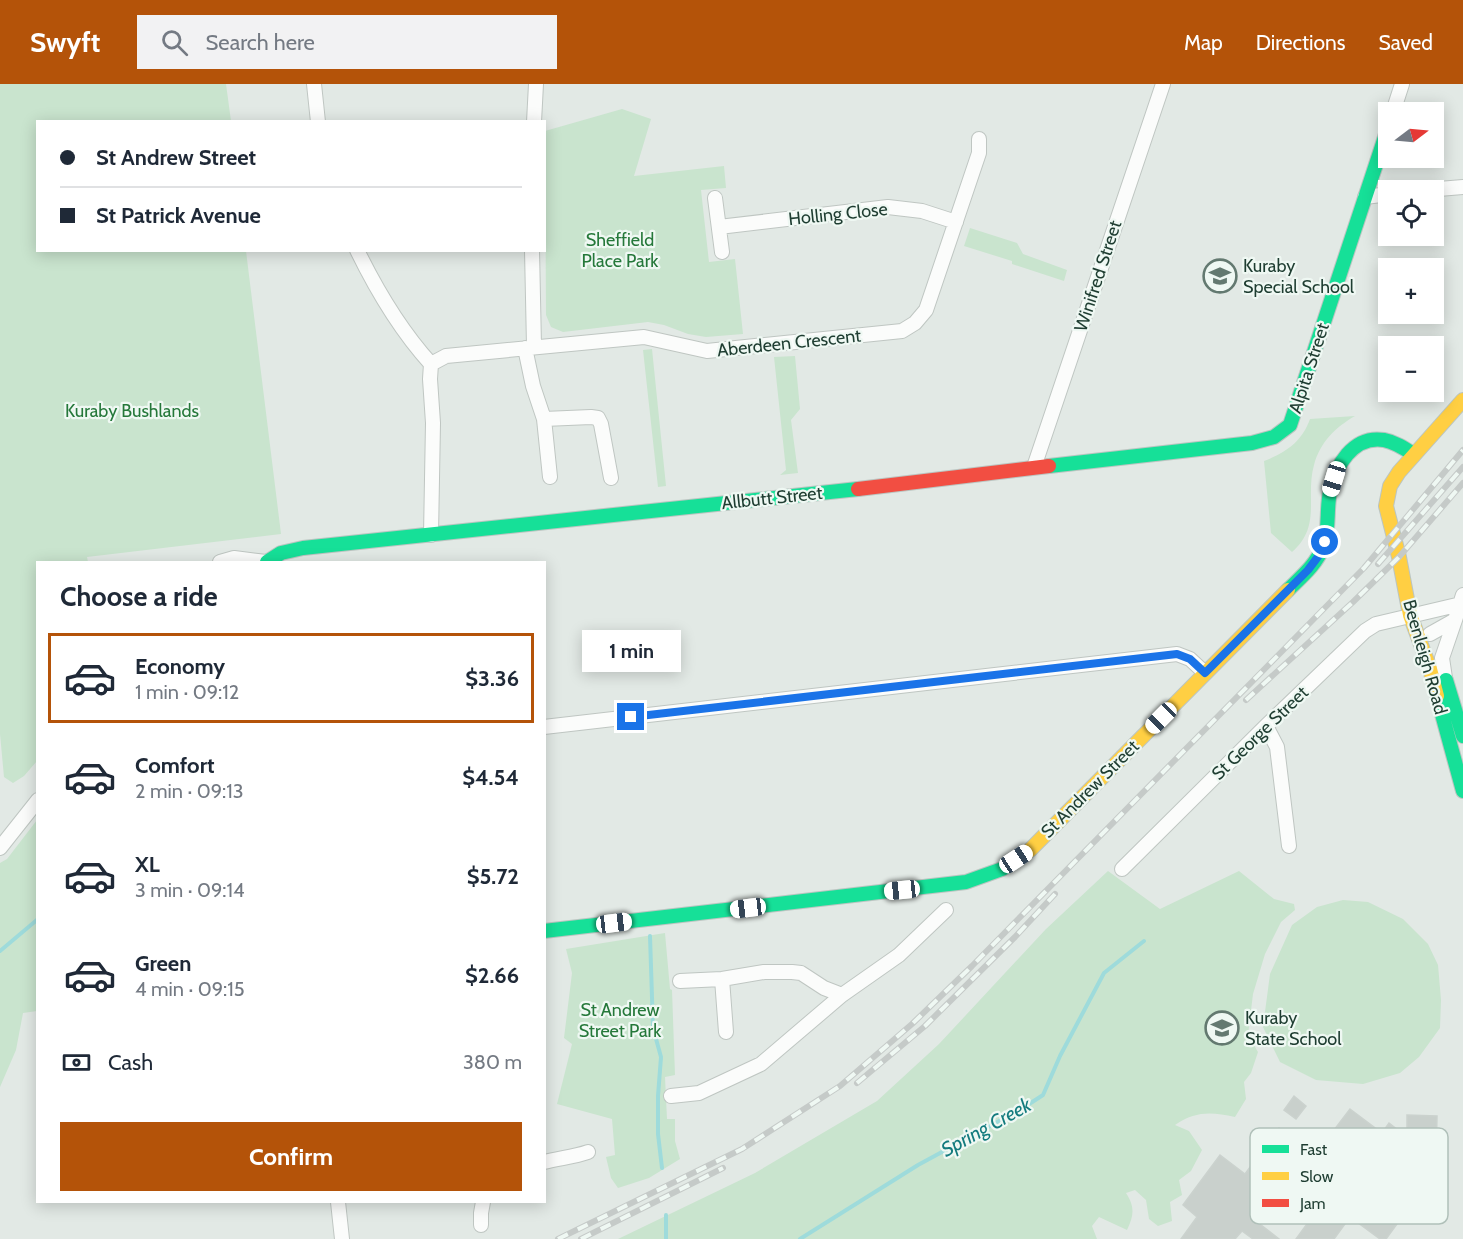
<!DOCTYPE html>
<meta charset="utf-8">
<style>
:root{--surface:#fff;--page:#f2f2f3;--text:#1f2937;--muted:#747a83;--line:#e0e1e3;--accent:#b45309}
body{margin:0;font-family:Cabin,sans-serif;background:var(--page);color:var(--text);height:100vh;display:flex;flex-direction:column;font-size:22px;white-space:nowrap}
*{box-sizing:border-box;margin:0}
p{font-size:20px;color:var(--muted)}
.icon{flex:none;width:33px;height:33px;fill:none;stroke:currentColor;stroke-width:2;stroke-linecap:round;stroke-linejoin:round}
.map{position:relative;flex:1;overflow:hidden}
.side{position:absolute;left:36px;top:477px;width:510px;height:642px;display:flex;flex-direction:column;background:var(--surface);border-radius:0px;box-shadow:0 3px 15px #0003}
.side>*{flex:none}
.hud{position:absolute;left:36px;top:36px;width:510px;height:132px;border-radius:0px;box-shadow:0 3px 15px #0003;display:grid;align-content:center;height:132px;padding:0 24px;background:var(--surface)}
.needle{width:39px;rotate:74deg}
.tools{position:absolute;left:1378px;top:18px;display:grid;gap:12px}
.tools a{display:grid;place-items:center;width:66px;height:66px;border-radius:0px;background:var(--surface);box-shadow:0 3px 15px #0003;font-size:30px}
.end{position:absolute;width:27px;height:27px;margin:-14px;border:8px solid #1a73e8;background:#fff;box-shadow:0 0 0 3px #fff}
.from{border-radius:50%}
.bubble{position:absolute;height:42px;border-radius:0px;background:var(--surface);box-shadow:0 3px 15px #0003;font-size:20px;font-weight:800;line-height:42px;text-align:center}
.car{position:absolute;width:18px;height:36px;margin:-18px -9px;border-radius:8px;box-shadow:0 0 4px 2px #0007;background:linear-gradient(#fff 24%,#345 0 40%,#fff 0 76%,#345 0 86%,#fff 0)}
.hud b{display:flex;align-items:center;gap:21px;height:57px;font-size:22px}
.hud b+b{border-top:2px solid var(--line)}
.hud i{width:15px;height:15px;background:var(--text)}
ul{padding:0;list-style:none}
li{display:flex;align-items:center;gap:18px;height:90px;margin:0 12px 9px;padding:0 12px;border:3px solid transparent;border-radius:0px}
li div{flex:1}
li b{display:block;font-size:22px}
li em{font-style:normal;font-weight:800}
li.selected{border-color:var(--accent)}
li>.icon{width:54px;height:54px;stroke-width:1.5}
h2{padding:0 24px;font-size:27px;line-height:72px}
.pay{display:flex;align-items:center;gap:15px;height:66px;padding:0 24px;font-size:22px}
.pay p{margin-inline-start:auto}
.primary-button{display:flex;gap:12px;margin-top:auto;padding:12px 24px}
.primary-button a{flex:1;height:69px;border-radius:0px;background:var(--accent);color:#fff;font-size:24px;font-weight:800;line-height:69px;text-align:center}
header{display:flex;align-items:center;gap:36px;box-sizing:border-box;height:84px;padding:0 30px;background:var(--accent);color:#fff}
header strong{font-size:28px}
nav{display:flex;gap:33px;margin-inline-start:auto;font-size:21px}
.search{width:420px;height:54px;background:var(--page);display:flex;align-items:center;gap:15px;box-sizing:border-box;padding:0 21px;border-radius:0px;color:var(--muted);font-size:22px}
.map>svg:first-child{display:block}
.green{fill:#c9e4ce}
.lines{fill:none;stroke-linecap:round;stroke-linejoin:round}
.stream{stroke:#9edbdb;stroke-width:4}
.building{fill:#c9d0cc;stroke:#cbd2ce;stroke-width:1.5}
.street-casing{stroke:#bfc6c2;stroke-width:16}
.fast-casing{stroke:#bbc5c1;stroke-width:16}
.slow-casing{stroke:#bbc5c1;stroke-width:16}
.jam-casing{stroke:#bbc5c1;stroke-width:16}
.street{stroke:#fbfcfb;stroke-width:14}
.fast{stroke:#16e098;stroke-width:14}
.slow{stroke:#ffcf43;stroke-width:14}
.jam{stroke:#f24e42;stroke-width:14}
.rail-casing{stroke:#c5cac8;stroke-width:6}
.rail{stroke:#eff8f3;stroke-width:4;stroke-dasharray:11;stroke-linecap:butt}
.route{stroke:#1a73e8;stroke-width:8}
.labels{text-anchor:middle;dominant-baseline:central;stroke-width:4.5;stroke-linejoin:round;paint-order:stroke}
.street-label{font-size:18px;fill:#1e3d31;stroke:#eff8f3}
.park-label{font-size:18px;fill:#25783a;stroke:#eff8f3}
.poi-label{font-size:18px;fill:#1e3d31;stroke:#eff8f3;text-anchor:start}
.water-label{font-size:20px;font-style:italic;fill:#137b7e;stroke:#eff8f3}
.key{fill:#eff8f3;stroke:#b0c0b9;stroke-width:1.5}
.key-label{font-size:16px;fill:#1e3d31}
</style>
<header>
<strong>Swyft</strong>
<div class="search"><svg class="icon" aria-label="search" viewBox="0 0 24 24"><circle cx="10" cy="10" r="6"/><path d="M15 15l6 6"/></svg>Search here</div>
<nav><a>Map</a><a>Directions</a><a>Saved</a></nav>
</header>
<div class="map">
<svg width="1463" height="1155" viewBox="0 0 1463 1155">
<rect width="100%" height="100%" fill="#e2e9e5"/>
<!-- green -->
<path class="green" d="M 0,0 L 226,0 L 231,37 L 38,38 L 38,166 L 246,167 L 281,450 L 87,473 L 88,478 L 38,478 L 37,677 L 24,692 L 13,699 L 4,693 L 0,650 Z
M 622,25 L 651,35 L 634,92 L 724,82 L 726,104 L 701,106 L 709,178 L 735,175 L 743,250 L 706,253 L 688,250 L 664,241 L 648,238 L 563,248 L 551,243 L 546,231 L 545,47 Z
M 970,144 L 1017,159 L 1023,170 L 1067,186 L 1064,197 L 1012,180 L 1012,177 L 964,162 Z
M 652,265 L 666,402 L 658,403 L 643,266 Z
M 795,272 L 800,325 L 791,336 L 798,389 L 780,391 L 786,386 L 774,273 Z
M 1355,332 C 1336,343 1320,358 1314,381 C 1305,413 1322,442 1292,468 L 1271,449 L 1264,377 C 1285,369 1302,358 1310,335 Z
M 37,736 L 37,927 L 23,929 L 16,966 L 0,1003 L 0,779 L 7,775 Z
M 1108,787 L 1160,825 L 1239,787 L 1274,815 L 1294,820 L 1295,826 L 1281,838 L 1265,870 L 1253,910 L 1248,951 L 1258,968 L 1251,989 L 1244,998 L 1246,1015 L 1235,1033 C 1211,1028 1196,1027 1175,1041 L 1189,1047 L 1202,1066 L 1191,1087 L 1179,1096 L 1182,1111 L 1170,1118 L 1172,1137 L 1158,1142 L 1149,1135 L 1146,1116 L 1135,1106 L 1126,1109 C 1135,1123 1134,1131 1127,1146 L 1099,1133 L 1092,1142 L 1097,1155 L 618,1155 L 755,1089 L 877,1017 L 939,960 L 1046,845 Z
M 1343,816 L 1368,818 L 1403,835 L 1428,860 L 1438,881 L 1441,916 L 1440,944 L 1419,973 L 1400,989 L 1363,1000 L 1316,996 L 1280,978 L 1263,943 L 1270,890 L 1292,841 L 1317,823 Z
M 665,849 L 670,905 L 672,906 L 675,991 L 665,993 L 667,1035 L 675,1035 L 675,1057 L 680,1075 L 649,1094 L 618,1104 L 611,1094 L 606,1073 L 615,1071 L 612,1035 L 557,1020 L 572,960 L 564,954 L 572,889 L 566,865 Z"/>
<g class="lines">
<!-- stream -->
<path class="stream" d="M 650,852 L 653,944 L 661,973 L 658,1012 L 658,1050 L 662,1084
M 0,867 L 38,835
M 666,1131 L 666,1155
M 800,1155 L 918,1081 L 1023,1024 L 1043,1011 L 1060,972 L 1104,889 L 1144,857"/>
</g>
<!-- building -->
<path class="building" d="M 1294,1012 L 1306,1022 L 1296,1035 L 1284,1026 Z
M 1350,1025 L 1382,1049 L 1389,1039 L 1407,1053 L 1407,1031 L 1437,1032 L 1436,1076 L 1441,1080 L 1386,1155 L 1380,1155 L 1350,1133 L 1334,1155 L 1296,1155 L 1326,1114 L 1317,1108 L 1327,1095 L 1310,1082 L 1297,1099 L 1285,1090 L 1279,1099 L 1276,1097 L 1253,1129 L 1254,1130 L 1252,1134 L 1279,1155 L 1253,1155 L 1242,1147 L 1235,1155 L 1181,1155 L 1197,1133 L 1183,1121 L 1220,1071 L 1245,1090 L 1279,1044 L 1315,1071 Z"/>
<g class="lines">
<defs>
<path id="street" d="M 314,0 L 318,38
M 1393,28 L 1402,0
M 534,38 L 536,0
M 1427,106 L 1463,103
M 1365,113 L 1389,110
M 715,114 L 722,168
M 719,143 L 888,123 L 922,127 L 956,138
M 357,166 C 377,207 401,247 431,280 L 430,295 L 433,339 L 431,451
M 532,166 L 534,262
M 525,264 L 533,302 L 544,335 L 591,333 L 598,334 L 601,340 L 611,394
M 431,280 L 446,272 L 644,253 L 707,267 L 902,247 L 915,239 L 926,226 L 979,69 L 979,55
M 544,335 L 550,393
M 1034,383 L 1163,0
M 220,478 L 234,474 L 266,478
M 1430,550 L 1455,536 L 1463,511
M 1445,594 L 1442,574 L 1455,536
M 1266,642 L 1277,663 L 1289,762
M 544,643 L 1177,570 L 1190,575 L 1205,589
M 0,764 L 38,716
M 1122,785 L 1266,642 L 1365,547 L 1376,540 L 1461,520
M 722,895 L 726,948
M 680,897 L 722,895 L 764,888 L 792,888 L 801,889 L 824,904 L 842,911
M 671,1012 L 699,1009 L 761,980 L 842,911 L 899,871 L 946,826
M 544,1078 C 559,1074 574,1073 588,1068
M 338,1118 L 342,1155
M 481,1141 L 481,1129 L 483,1118"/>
<path id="fast" d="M 1049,382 L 1252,359 L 1274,353 L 1290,341 L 1389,41
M 267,478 L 281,469 L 303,464 L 858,405
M 1288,506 C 1301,493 1316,481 1323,463 C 1330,446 1326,426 1330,408 C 1335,382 1353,351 1384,356 C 1395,358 1404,364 1413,370
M 1446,596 L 1463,652
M 1437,612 L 1463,707
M 544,847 L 966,798 L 1002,785 L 1010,780"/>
<path id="slow" d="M 1437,612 L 1430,585 L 1410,531 L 1399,473 L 1386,422 L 1390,402 L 1399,388 L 1463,316
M 1010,780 L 1030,766 L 1288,506"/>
<path id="jam" d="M 858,405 L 1049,382"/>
</defs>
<!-- street casing -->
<use href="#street" class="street-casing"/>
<!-- fast casing -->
<use href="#fast" class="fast-casing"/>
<!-- slow casing -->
<use href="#slow" class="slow-casing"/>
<!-- jam casing -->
<use href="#jam" class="jam-casing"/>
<!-- street -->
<use href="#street" class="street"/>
<!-- fast -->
<use href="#fast" class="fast"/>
<!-- slow -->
<use href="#slow" class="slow"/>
<!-- jam -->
<use href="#jam" class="jam"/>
<defs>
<path id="rail" d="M 1378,480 L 1463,383
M 1246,616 L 1353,518 L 1399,473 L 1463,399
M 857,999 L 925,942 L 1015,853 L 1055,810
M 558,1155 L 742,1065 L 840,1002 L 912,940 L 972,882 L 1364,484 L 1463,366
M 581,1155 L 723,1084"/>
</defs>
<!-- rail casing -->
<use href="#rail" class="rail-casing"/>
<!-- rail -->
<use href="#rail" class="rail"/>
</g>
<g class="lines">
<!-- route -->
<path class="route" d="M 631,633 L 1177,570 L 1190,575 L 1205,589 L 1308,486 L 1320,470 L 1325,458"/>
</g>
<!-- icons -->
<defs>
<symbol id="school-ring" viewBox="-11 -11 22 22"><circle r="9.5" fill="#eff8f3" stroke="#637970" stroke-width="1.5"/><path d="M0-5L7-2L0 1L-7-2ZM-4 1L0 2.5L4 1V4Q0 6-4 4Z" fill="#637970"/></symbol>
</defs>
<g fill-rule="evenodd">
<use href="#school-ring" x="1201" y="173" width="38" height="38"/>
<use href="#school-ring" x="1203" y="925" width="38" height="38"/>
</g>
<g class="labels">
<!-- street labels -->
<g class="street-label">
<text transform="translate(838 130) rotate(-6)">Holling Close</text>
<text transform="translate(1098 192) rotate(-72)">Winifred Street</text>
<text transform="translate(789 259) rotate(-6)">Aberdeen Crescent</text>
<text transform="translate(1309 284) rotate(-72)">Alpita Street</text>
<text transform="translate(772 414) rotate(-6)">Allbutt Street</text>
<text transform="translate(1425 573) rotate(74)">Beenleigh Road</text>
<text transform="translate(1260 649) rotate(-44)">St George Street</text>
<text transform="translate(1090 705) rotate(-45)">St Andrew Street</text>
</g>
<!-- park labels -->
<g class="park-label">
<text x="620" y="156">Sheffield<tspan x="620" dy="21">Place Park</tspan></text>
<text x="132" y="327">Kuraby Bushlands</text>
<text x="620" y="926">St Andrew<tspan x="620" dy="21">Street Park</tspan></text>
</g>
<!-- poi labels -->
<g class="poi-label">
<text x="1243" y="182">Kuraby<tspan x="1243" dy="21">Special School</tspan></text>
<text x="1245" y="934">Kuraby<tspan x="1245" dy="21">State School</tspan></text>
</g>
<!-- water labels -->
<g class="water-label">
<text transform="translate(986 1043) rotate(-29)">Spring Creek</text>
</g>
</g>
<!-- legend -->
<rect x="1250" y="1044" width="198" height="96" rx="9" class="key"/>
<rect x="1262" y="1061" width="27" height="8" fill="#16e098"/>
<rect x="1262" y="1088" width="27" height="8" fill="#ffcf43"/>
<rect x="1262" y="1115" width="27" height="8" fill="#f24e42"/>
<g class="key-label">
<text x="1300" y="1071">Fast</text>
<text x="1300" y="1098">Slow</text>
<text x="1300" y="1125">Jam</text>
</g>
</svg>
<div class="tools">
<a><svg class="needle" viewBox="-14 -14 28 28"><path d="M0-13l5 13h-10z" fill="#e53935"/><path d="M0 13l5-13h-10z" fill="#747a83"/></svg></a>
<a><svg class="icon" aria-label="locate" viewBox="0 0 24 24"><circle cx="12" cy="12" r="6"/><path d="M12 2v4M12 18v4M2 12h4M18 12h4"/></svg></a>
<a>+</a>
<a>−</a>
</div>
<i class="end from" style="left:1325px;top:458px"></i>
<i class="end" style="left:631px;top:633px"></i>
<div class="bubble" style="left:582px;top:546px;width:99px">1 min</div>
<i class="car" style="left:1334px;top:395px;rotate:197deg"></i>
<i class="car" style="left:1161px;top:634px;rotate:225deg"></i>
<i class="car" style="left:1016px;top:775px;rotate:57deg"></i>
<i class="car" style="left:902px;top:806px;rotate:264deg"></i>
<i class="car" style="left:748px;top:824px;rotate:263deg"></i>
<i class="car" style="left:614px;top:839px;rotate:83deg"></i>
<div class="hud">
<b><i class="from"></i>St Andrew Street</b>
<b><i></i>St Patrick Avenue</b>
</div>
<section class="side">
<h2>Choose a ride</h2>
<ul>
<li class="selected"><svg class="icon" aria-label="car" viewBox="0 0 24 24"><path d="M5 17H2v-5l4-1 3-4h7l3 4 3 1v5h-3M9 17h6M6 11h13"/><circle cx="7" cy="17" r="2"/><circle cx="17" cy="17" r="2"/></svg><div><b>Economy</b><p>1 min · 09:12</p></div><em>$3.36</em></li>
<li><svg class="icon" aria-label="car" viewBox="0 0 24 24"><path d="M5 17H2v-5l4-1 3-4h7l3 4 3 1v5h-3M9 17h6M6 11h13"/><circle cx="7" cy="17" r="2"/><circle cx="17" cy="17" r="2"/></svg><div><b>Comfort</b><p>2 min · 09:13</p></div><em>$4.54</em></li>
<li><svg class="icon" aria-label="car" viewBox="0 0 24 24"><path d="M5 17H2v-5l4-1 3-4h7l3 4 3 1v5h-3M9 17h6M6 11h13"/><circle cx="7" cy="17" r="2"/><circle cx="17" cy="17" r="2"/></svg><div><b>XL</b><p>3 min · 09:14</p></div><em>$5.72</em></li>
<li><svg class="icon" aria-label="car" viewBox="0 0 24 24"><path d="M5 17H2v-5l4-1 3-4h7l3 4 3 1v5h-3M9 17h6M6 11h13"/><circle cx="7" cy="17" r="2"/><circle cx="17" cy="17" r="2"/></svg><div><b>Green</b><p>4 min · 09:15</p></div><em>$2.66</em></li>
</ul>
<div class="pay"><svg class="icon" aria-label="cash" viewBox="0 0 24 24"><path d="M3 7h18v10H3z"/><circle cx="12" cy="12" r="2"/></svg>Cash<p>380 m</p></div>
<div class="primary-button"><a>Confirm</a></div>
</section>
</div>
